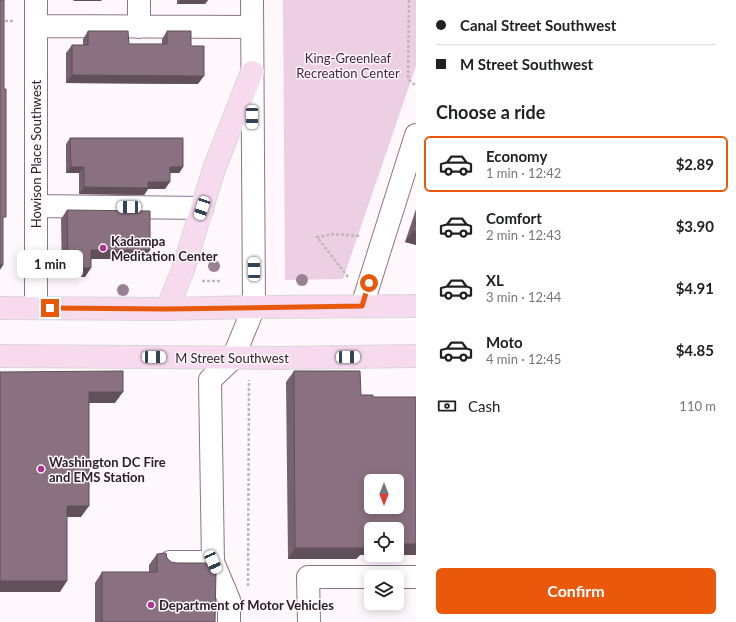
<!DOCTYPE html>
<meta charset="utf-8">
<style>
:root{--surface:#fff;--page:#f6f6f6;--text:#202124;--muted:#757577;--line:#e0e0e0;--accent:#ea580c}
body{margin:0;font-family:Lato,sans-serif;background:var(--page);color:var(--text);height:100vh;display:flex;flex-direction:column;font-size:15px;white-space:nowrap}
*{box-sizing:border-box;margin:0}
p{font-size:13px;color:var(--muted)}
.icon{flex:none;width:22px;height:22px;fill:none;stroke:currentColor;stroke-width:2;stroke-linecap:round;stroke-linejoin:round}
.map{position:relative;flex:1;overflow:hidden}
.side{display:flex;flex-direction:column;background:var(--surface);width:320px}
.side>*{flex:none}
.hud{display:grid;align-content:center;height:88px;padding:0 20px;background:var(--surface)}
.needle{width:26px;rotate:180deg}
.fabs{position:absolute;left:364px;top:474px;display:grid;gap:8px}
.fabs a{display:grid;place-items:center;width:40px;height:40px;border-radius:6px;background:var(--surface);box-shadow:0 2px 10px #0003;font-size:20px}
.end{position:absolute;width:18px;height:18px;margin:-9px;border:5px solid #ea580c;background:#fff;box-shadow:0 0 0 2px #fff}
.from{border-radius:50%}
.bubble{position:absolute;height:28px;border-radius:6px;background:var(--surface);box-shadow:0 2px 10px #0003;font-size:13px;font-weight:700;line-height:28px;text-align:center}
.car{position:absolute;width:12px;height:24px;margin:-12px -6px;border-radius:5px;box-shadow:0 0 3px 1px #0007;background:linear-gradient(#fff 24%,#345 0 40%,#fff 0 76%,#345 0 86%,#fff 0)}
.hud b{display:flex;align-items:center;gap:14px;height:38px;font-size:15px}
.hud b+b{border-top:1px solid var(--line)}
.hud i{width:10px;height:10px;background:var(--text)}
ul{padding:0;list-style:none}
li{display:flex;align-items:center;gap:12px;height:56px;margin:0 8px 6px;padding:0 12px;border:2px solid transparent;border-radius:6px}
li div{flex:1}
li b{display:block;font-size:15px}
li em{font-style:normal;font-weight:700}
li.current{border-color:var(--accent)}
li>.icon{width:36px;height:36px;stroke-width:1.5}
h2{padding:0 20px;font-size:18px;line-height:48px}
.pay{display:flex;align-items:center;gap:10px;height:44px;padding:0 20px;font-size:15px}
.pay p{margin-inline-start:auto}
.primary-button{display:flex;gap:8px;margin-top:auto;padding:8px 20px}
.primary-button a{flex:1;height:46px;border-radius:6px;background:var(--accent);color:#fff;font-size:16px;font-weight:700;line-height:46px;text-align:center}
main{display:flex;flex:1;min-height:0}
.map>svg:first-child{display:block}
.green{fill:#eccfe2}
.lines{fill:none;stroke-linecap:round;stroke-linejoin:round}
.minor-casing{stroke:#8d7485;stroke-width:24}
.major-casing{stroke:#d9d7d8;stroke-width:24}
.path{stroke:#beb7bc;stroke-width:2.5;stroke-dasharray:3 2;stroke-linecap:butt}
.minor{stroke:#fff;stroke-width:22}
.major{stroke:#f7daee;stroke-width:22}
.tree{fill:#998193}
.wall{fill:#77616f}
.shaded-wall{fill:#614f5a}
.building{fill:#8a7181;stroke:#614f5a;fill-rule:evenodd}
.route{stroke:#ea580c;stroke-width:5}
.poi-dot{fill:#a9358e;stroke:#fef8fc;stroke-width:1.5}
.labels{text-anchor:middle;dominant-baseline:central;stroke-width:3;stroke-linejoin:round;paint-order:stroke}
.park-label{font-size:13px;fill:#471f3d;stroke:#fef8fc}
.street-label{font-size:13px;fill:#2c2128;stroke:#fef8fc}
.poi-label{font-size:13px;font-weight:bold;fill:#2c2128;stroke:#fef8fc;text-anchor:start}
</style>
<main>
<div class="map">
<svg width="416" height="622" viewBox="0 0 416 622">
<rect width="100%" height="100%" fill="#fef8fc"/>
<!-- green -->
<path class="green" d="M 283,0 L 416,0 L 416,66 L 343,279 L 285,280 Z"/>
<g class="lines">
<defs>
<path id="minor" d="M 36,26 L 252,27
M 139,27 L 139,0
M 36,206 L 202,208
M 362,306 L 416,135
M 36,308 L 36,0
M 170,562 L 213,562 L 210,380 L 233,358 L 254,307 L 252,0
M 213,562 L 229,600 L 229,622
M 309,622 L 308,577 L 416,577"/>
<path id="major" d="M 0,308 L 167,309 L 254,307 L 416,306
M 167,309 L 183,270 L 214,169 L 252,72
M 0,356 L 280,358 L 416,356"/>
</defs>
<!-- minor casing -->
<use href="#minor" class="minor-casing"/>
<!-- major casing -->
<use href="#major" class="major-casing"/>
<!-- path -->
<path class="path" d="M 409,0 L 408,79 L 415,85
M 0,21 L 15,21
M 348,277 L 317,237 L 334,234 L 361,236
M 202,281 L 220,281
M 248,586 L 249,380"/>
<!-- minor -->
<use href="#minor" class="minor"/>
<!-- major -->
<use href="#major" class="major"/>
</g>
<!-- trees -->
<g class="tree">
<circle cx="214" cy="266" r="6"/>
<circle cx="302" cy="280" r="6"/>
<circle cx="123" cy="290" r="6"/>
</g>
<!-- wall -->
<path class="wall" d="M 177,0 L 208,0 L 205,4 L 177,4 Z
M 88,31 L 129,44 L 162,44 L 162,39 L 167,31 L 191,46 L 198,84 L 66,83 L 66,53 L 72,45 L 83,45 L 83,39 Z
M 70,138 L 183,167 L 179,173 L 170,173 L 165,189 L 148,189 L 144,195 L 79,194 L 79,173 L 66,173 L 66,144 Z
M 416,209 L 416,245 L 405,242 Z
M 67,210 L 150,250 L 144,259 L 91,259 L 85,277 L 62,277 L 61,219 Z
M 294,371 L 361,395 L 373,397 L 416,555 L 397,555 L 397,529 L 360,555 L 356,559 L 288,559 L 286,382 Z
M 157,554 L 167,558 L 215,622 L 95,622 L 95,583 L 102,572 L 149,572 L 149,565 Z"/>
<!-- shaded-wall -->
<path class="shaded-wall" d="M 74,0 L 102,0 L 101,1 L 73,1 Z
M 180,0 L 208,0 L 205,4 L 177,4 Z
M 72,75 L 204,76 L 198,84 L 66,83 Z
M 71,167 L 84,167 L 79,173 L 66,173 Z
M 170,167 L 183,167 L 179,173 L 165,173 Z
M 148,182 L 170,182 L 165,189 L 148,189 L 144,195 L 79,194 L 84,187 Z
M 413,231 L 416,232 L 416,245 L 405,242 Z
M 91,250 L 150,250 L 144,259 L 85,259 Z
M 0,265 L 3,265 L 0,270 Z
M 68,268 L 91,268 L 85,277 L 62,277 Z
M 89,392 L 123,392 L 115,403 L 81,403 Z
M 67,506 L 89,506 L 81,517 L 60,517 Z
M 364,543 L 371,544 L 371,555 L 360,555 L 356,559 L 288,559 L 295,548 Z
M 397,544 L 416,544 L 416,555 L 397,555 Z
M 0,581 L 67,581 L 60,592 L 0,592 Z"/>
<!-- building -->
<path class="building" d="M 0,0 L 4,0 L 4,89 L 6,89 L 6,217 L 3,217 L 3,265 L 0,265 Z
M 88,31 L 128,31 L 129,44 L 167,44 L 167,31 L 191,31 L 191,46 L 204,46 L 204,76 L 72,75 L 72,45 L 88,45 Z
M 70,138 L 183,138 L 183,167 L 170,167 L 170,182 L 148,182 L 148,188 L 84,187 L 84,167 L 71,167 Z
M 67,210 L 150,211 L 150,250 L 91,250 L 91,268 L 68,268 Z
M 416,221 L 416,232 L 413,231 Z
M 123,371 L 123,392 L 89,392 L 89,506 L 67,506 L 67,581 L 0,581 L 0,372 Z
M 294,371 L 360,371 L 361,395 L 373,395 L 373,397 L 416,397 L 416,544 L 397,544 L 397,529 L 371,529 L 371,544 L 364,543 L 364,548 L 295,548 ZM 371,481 L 397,481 L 397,507 L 371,507 Z
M 166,553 L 167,558 L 171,562 L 177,563 L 212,563 L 216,571 L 215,622 L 102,622 L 102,572 L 157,572 L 157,554 Z"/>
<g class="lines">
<!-- route -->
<path class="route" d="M 50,308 L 167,309 L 362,306 L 369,283"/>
</g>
<!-- markers -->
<g class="poi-dot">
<circle cx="103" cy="248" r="4"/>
<circle cx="41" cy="469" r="4"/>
<circle cx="151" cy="605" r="4"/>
</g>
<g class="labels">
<!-- park labels -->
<g class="park-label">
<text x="348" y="58">King-Greenleaf<tspan x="348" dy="15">Recreation Center</tspan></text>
</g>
<!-- street labels -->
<g class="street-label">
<text transform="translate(36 154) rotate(-90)">Howison Place Southwest</text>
<text x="232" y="358">M Street Southwest</text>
</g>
<!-- poi labels -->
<g class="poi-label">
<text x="111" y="241">Kadampa<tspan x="111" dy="15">Meditation Center</tspan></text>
<text x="49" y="462">Washington DC Fire<tspan x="49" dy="15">and EMS Station</tspan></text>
<text x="159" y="605">Department of Motor Vehicles</text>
</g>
</g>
</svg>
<div class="fabs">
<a><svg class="needle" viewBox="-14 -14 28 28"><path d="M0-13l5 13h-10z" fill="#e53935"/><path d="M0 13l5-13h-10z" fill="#757577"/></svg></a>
<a><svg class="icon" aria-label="locate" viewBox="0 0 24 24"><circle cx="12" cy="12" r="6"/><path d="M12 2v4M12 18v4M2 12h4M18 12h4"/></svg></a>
<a><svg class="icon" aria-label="layers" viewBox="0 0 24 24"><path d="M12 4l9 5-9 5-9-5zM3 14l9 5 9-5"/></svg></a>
</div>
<i class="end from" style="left:369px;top:283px"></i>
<i class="end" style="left:50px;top:308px"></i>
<div class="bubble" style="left:17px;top:250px;width:66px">1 min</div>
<i class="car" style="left:252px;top:117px;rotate:180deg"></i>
<i class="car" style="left:129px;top:207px;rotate:271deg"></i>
<i class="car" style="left:202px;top:208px;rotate:198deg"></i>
<i class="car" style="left:254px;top:269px;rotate:359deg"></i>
<i class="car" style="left:154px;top:357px;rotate:91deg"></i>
<i class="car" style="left:348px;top:357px;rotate:89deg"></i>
<i class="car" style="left:213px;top:562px;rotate:156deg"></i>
</div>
<section class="side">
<div class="hud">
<b><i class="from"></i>Canal Street Southwest</b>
<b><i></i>M Street Southwest</b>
</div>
<h2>Choose a ride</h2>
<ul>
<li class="current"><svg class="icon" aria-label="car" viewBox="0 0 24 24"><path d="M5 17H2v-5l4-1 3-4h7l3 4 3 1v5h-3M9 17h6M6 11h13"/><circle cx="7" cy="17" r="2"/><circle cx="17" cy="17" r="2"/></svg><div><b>Economy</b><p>1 min · 12:42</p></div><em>$2.89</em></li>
<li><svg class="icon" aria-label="car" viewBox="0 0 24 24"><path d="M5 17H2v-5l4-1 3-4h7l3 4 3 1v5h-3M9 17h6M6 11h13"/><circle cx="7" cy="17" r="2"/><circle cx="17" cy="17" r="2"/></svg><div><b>Comfort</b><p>2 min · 12:43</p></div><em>$3.90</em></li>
<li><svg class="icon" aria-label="car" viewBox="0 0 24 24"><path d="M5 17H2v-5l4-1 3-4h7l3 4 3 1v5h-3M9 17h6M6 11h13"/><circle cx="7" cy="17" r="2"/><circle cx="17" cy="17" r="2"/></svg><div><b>XL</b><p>3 min · 12:44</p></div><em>$4.91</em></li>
<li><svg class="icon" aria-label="car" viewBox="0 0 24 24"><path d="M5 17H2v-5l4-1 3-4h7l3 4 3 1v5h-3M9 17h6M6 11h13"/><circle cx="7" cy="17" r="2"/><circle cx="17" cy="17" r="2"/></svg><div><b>Moto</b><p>4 min · 12:45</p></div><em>$4.85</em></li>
</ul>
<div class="pay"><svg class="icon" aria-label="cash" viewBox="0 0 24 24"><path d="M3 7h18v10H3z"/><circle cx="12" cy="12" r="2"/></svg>Cash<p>110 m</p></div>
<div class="primary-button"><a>Confirm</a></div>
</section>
</main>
